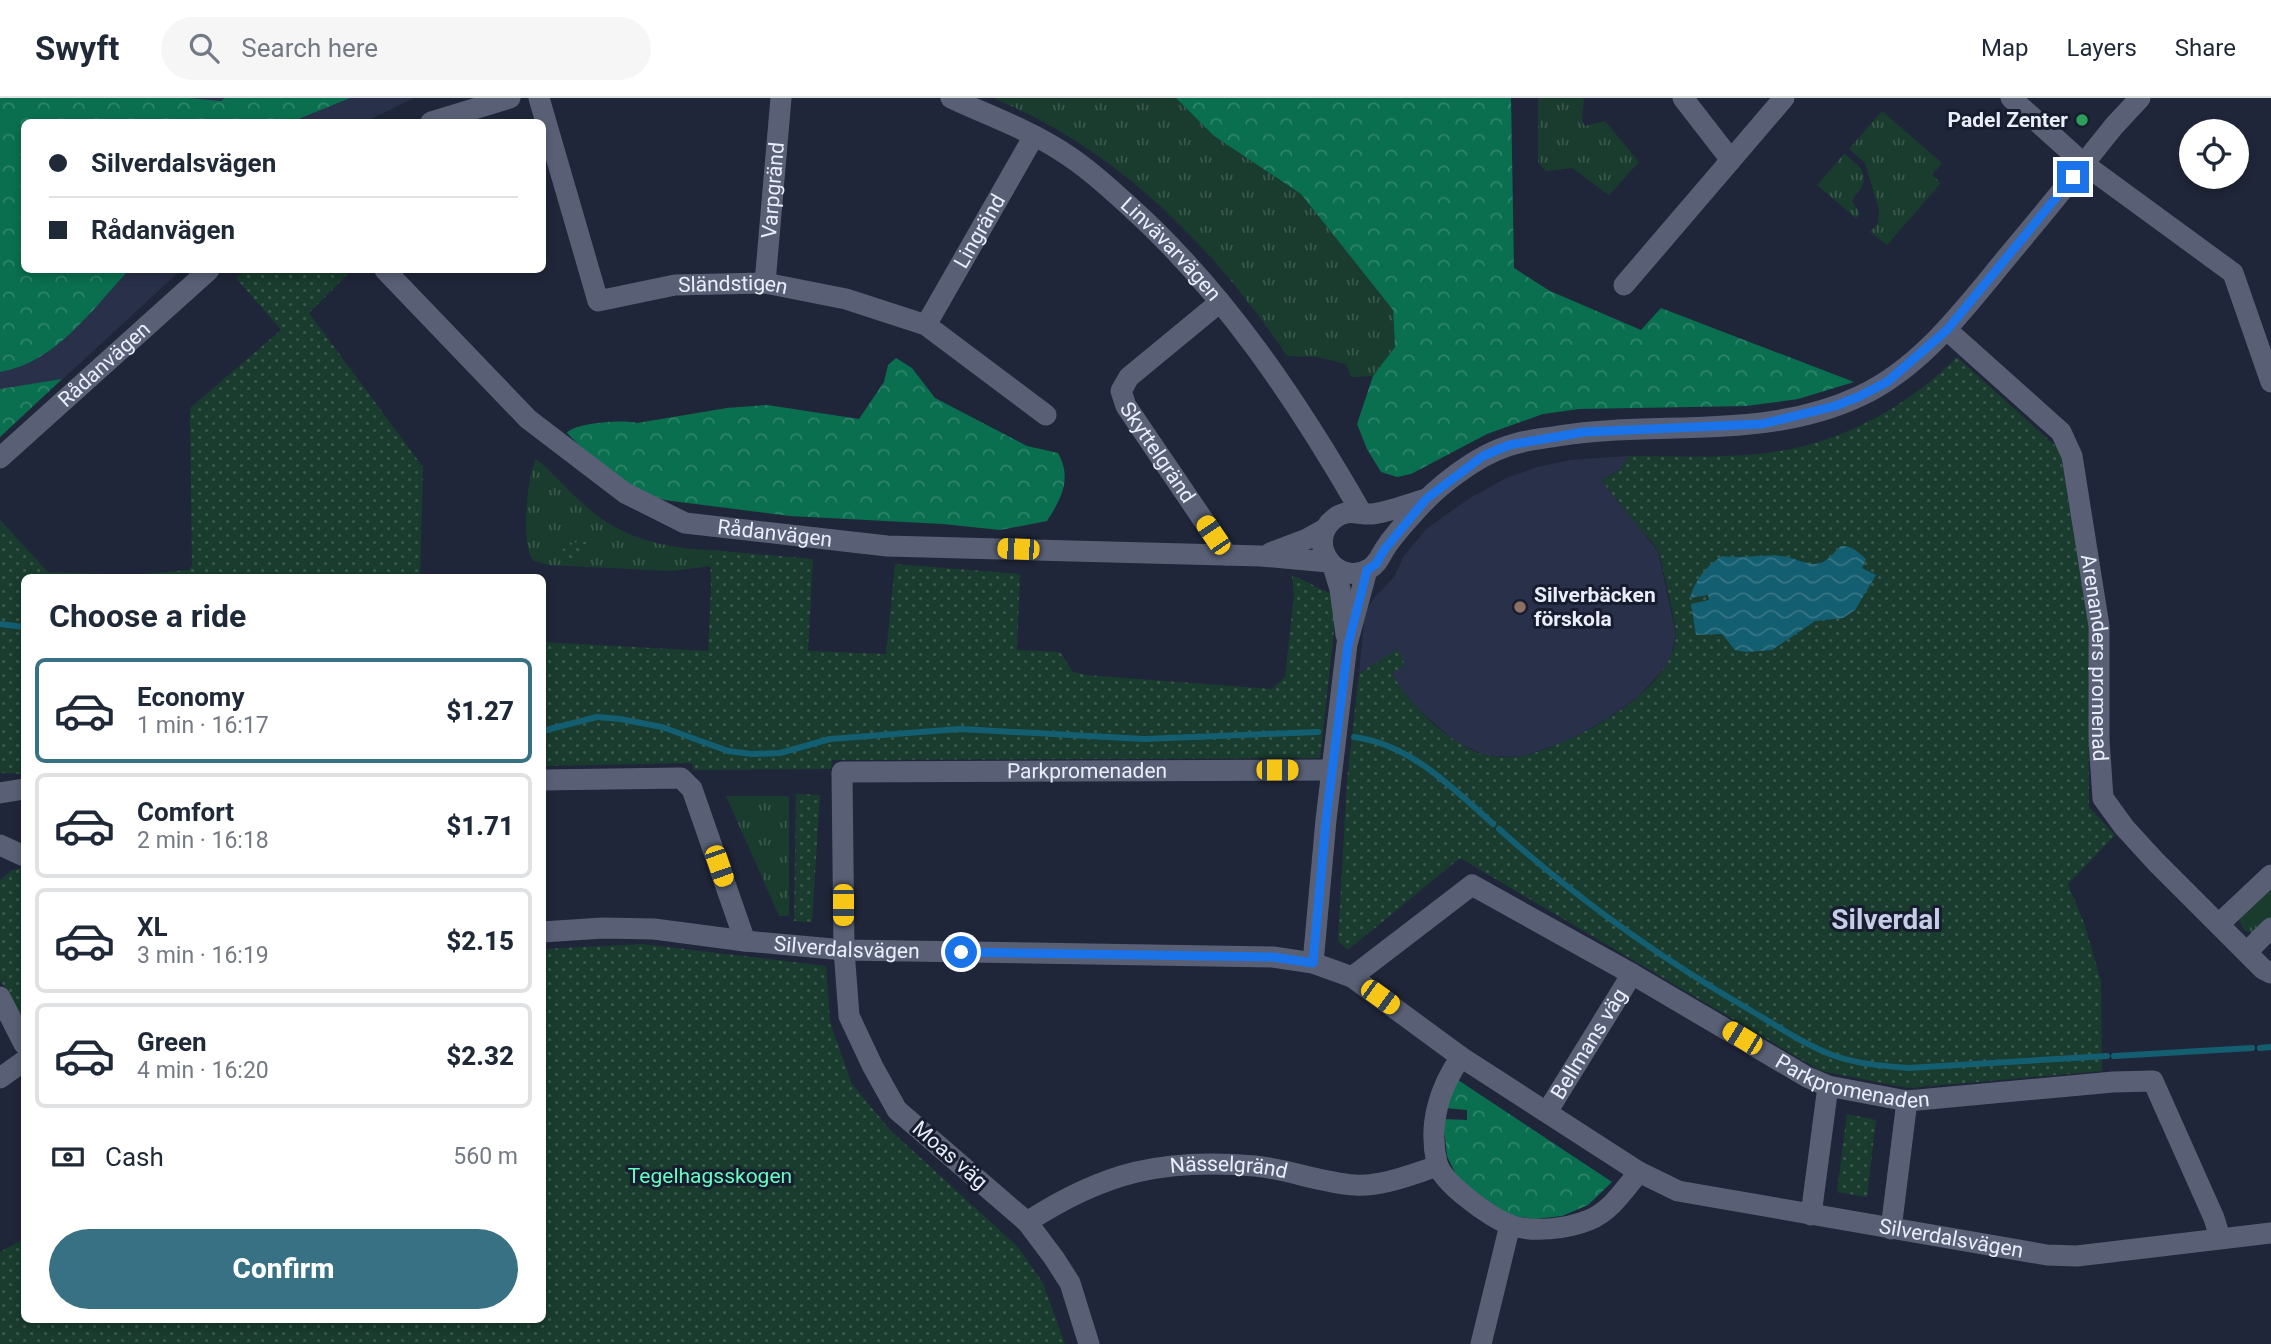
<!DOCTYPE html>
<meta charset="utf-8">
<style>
:root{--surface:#fff;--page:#f6f6f7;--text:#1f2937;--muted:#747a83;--line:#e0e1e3;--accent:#377183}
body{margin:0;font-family:Roboto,sans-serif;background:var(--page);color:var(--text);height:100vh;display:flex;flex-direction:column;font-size:26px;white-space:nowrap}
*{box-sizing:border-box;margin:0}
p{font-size:23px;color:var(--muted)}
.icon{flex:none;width:38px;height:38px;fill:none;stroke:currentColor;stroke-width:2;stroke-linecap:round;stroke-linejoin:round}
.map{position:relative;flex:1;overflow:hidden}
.details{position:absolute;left:21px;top:476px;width:525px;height:749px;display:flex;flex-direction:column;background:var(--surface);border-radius:10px;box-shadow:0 4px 10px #0003}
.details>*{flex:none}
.banner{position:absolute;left:21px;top:21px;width:525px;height:154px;border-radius:10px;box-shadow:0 4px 10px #0003;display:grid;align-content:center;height:154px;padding:0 28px;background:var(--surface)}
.fabs{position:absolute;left:2179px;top:21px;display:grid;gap:14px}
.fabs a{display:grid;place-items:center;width:70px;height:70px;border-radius:50%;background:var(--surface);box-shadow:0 4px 10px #0003;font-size:35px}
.end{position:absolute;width:32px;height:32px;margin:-16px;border:9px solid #1a73e8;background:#fff;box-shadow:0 0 0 4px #fff}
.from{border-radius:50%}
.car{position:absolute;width:21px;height:42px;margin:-21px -10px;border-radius:9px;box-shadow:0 0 5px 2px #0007;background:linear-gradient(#f5c518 24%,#345 0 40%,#f5c518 0 76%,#345 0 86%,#f5c518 0)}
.banner b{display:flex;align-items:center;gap:24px;height:66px;font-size:26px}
.banner b+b{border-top:2px solid var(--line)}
.banner i{width:18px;height:18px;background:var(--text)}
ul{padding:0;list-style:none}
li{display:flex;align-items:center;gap:21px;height:105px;margin:0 14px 10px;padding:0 14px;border:4px solid var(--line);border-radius:10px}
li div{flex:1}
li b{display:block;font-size:26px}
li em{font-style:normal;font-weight:800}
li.on{border-color:var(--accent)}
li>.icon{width:63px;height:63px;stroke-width:1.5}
h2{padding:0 28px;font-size:32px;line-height:84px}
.pay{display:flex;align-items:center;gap:18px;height:77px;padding:0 28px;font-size:26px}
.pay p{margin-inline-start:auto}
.action{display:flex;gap:14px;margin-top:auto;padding:14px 28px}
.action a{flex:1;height:80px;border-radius:42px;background:var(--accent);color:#fff;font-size:28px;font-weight:800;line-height:80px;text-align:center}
header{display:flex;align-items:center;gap:42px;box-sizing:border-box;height:98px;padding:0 35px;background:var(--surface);border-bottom:2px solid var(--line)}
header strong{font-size:33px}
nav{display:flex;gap:38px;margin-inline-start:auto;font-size:24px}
.search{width:490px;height:63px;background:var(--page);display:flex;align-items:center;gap:18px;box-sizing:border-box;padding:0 24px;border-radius:38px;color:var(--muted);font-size:26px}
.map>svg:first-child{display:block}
.built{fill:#293049}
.grass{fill:url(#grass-tufts)}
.forest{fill:url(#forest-crowns)}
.park{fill:url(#park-dots)}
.water{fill:url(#water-waves)}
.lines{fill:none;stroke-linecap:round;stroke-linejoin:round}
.stream{stroke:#145e71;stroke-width:6}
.minor{stroke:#596076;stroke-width:21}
.route{stroke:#1a73e8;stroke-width:9}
.leisure-dot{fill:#2e9e5b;stroke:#171c2e;stroke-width:2.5}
.education-dot{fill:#8d6e63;stroke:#171c2e;stroke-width:2.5}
.labels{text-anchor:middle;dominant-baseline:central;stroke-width:6;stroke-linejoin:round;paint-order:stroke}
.poi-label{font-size:21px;font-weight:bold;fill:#eaeefb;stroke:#171c2e;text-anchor:end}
.street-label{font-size:21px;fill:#eaeefb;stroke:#171c2e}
.park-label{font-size:21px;fill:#65fcc1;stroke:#171c2e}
.district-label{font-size:28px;font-weight:bold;fill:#c5cde7;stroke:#171c2e}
</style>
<header>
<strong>Swyft</strong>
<div class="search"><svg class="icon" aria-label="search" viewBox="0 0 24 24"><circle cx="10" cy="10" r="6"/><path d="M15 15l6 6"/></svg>Search here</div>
<nav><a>Map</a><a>Layers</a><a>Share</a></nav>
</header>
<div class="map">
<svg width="2271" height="1246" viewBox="0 0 2271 1246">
<defs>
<pattern id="grass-tufts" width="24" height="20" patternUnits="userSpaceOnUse" patternTransform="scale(1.75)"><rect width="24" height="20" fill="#193c2e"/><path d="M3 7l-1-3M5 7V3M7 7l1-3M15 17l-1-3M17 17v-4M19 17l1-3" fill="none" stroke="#3b584d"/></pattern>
<pattern id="forest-crowns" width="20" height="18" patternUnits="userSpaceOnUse" patternTransform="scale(1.75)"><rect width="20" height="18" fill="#0a6f4f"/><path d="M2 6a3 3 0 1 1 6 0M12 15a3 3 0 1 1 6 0" fill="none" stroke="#2e8469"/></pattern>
<pattern id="park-dots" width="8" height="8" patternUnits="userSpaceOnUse" patternTransform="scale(1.75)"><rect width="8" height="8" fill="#193c2e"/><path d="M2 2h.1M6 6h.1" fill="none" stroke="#3b584d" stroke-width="1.8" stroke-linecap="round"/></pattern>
<pattern id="water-waves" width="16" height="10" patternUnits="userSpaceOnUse" patternTransform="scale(1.75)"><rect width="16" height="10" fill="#145e71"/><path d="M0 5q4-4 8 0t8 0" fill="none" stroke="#367586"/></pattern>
</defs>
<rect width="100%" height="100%" fill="#202639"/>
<!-- built -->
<path class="built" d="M 0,0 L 414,0 L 365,24 L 24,24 L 24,172 L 181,172 L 0,339 Z
M 1629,358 L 1619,373 L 1601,382 L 1658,453 L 1676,536 L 1670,564 L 1640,597 L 1607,621 L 1565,644 L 1520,659 L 1488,658 L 1457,645 L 1419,612 L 1399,589 L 1392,574 L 1398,552 L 1359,575 L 1365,515 L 1374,500 L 1394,479 L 1404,458 L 1426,431 L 1470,400 L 1506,380 L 1537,369 L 1570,362 Z"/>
<!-- grass -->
<path class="grass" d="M 993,0 L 1176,0 L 1214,38 L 1301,96 L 1393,212 L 1395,249 L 1373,278 L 1351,279 L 1346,266 L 1318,259 L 1287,258 C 1212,147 1119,52 993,0 Z
M 1538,0 L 1584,0 L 1582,23 L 1585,28 L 1605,23 L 1639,64 L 1609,97 L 1572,70 L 1546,73 L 1538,64 Z
M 1882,13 L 1942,65 L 1932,77 L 1941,85 L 1887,147 L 1870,134 L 1878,125 L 1879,112 L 1865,65 L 1849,51 Z
M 1844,56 C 1855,64 1869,73 1862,89 C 1859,94 1854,98 1852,103 L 1860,116 L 1856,120 L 1817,87 Z
M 536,361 C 555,376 570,395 588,410 C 623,441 665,450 710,452 L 711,468 L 671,473 L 549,467 L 534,463 C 520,451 527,378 536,361 Z
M 726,698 L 789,698 L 789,818 L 779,818 Z
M 2271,785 L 2271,822 L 2252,835 L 2244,832 L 2239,823 L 2241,816 Z"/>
<!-- forest -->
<path class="forest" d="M 0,0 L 189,0 L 221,3 L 225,0 L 350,0 L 291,24 L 24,24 L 24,172 L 129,172 C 93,210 56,265 0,274 Z
M 1176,0 L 1511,0 L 1514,170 L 1550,193 L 1641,232 L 1661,210 L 1854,284 L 1798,301 L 1746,308 L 1579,311 L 1543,316 L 1487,336 L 1411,376 L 1397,379 L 1381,374 L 1367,351 L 1357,326 L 1373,278 L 1395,249 L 1393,212 L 1301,96 L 1214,38 Z
M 896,260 L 912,270 L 935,300 L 1027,348 L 1058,355 C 1072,380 1062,400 1047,423 L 1000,432 L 943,426 L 790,418 L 664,402 L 614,382 L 567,335 C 573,325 624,321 637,325 L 727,310 L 767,307 L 859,321 L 884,284 L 888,267 Z
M 62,281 L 0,339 L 0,291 Z
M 1455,980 L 1612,1084 L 1588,1107 L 1562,1118 L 1535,1121 L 1504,1117 L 1459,1083 L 1447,1058 L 1443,1021 L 1467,1022 L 1467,1012 L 1444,1010 Z"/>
<!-- park -->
<path class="park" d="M 246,172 L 351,173 L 309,215 L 423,369 L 420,479 L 24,480 L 24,676 L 0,675 L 0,422 L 48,474 L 131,477 L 188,472 L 192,468 L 190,310 L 281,232 L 236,180 Z
M 1957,259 L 2060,352 L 2088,524 L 2089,709 L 2115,737 L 2068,786 L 2084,825 L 2101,883 L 2102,973 L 1908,990 L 1821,973 L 1460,760 L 1348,852 L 1338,843 L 1347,683 L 1359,575 L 1398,551 L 1405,568 L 1392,575 C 1407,606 1456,653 1491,658 C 1500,659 1514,660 1523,658 C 1571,647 1677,593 1676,535 C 1676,527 1661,459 1658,452 C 1654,445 1646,438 1641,432 C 1628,415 1614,399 1601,382 L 1619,373 L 1629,358 C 1672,358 1716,360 1758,356 C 1834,349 1904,312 1957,259 Z
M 577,444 L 589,444 L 585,455 L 574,461 L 556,463 L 564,450 Z
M 710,452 L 813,461 L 808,553 L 886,556 L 895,466 L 1020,476 L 1017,552 L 1060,554 L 1073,574 L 1086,577 L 1272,591 L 1285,579 L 1294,497 L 1292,478 C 1307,481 1317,492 1331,495 L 1335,520 L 1333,542 L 1320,660 L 832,662 L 831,671 L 694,672 L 692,665 L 543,668 L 542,544 L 708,553 L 711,490 Z
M 796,696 L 820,697 L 812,824 L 794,823 Z
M 24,769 L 24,922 L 0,882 L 0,782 L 12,772 Z
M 643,846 L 826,868 L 830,924 L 852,986 L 890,1032 L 1018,1149 L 1043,1185 L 1065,1246 L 0,1246 L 0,1154 L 24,1141 L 24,1222 L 542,1222 L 543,851 Z
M 1847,1016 L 1876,1022 L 1867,1099 L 1837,1094 Z"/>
<!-- water -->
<path class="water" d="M 1841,448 C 1853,448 1858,454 1866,461 L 1862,470 L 1876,477 L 1855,512 L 1843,520 L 1815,523 L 1772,552 L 1746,554 L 1735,552 L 1722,536 L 1696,537 L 1691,506 L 1709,502 L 1708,497 L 1690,500 C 1695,482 1706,468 1722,458 C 1742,461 1762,456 1782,458 C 1794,459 1809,469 1820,465 C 1828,463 1835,453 1841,448 Z"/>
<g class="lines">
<!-- stream -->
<path class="stream" d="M 0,526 L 24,529
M 542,633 L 597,619 L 620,621 L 662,629 L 728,653 L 752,656 L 780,655 L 830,641 L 960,631 L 1144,641 L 1318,634
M 1354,639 C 1410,646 1453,690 1493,726
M 1499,731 C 1577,801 1660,860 1750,912 C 1777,928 1805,947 1835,958 C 1858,966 1884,968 1908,970 L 2107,958
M 2260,950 L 2271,949
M 2114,958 L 2252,950"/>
<!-- minor -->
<g class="minor">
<path id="s1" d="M 539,0 L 598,203 L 675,187 L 765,185 L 846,201 L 926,227 L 1046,317"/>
<path id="s2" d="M 951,0 C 987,17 1027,31 1061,53 C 1085,68 1106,87 1127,106 C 1223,192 1297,302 1361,414"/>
<path d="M 2011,0 L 2084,66 L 2233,175 L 2271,284"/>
<path d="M 431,24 L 510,0"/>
<path d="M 1731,62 L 1784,0"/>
<path id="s3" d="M 385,172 L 528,321 L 625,395 L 685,425 L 887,448 L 1261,458 L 1328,464"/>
<path id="s4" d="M 765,185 L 781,0"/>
<path d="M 1624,187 L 1731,62 L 1683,0"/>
<path id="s5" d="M 1220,204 L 1129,279 L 1121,293 L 1126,308 L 1227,457"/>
<path id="s6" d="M 926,227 L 1034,38"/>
<path id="s7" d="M 1947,232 L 2061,334 L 2072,358 L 2099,528 L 2099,642 L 2103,700 L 2124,729 L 2156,764 L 2263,871 L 2271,875"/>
<path id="s8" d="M 0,360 L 209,172"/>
<path d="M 1426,401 C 1408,406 1389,414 1372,416 C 1358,417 1348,410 1335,420 C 1304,443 1336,490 1369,471 C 1378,466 1380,458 1386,449 C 1394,437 1404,426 1414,415 C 1436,389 1476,358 1508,348 C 1524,342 1541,341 1558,338 C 1658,322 1765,343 1860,298 C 1922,269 1965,210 2008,158 C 2044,115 2079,72 2114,28 L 2140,0"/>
<path d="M 1270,455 L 1307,441 L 1325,431"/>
<path d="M 1333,468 L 1340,491 L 1346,537"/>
<path d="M 542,682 L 681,680 L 692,691 L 745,843"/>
<path d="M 0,695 L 24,691"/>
<path d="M 0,747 L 24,758"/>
<path d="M 2219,826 L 2271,777"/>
<path id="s9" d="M 542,834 L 603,830 L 654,831 L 745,843 L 844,852 L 1273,859 L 1313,865 L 1352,879 L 1461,959 L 1639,1074 L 1678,1093 L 2047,1157 L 2077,1158 L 2271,1135"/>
<path d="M 2247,854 L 2271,830"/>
<path d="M 1313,865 L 1326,722 L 1347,546 L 1367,472"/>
<path id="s10" d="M 1352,879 L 1472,787 L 1632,876 L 1807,979 L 1828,988 L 1907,1003 L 2113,984 L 2153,983 L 2214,1120 L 2220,1140"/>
<path d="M 0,899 L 24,946"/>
<path d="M 1461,959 C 1439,990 1428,1027 1437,1065 C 1443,1086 1490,1119 1510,1127 C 1532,1135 1567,1131 1589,1122 C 1611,1113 1624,1092 1639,1074"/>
<path d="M 0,980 L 24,963"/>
<path id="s11" d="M 1547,1014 L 1632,876"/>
<path d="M 1811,1117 L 1828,988"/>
<path id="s12" d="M 1027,1124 C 1104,1074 1163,1060 1255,1068 C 1288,1071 1321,1085 1355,1087 C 1382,1089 1412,1076 1438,1068"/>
<path d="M 1891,1131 L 1907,1003"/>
<path id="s13" d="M 1089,1246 L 1070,1185 L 1054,1160 L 1027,1124 L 897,1012 L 873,969 L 849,918 L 844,852 L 842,674 L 1331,672"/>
<path d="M 1481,1246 L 1510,1127"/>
</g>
</g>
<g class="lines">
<!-- route -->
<path class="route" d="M 961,854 L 1273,859 L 1313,865 L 1326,722 L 1348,547 L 1367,472 L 1376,466 L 1384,452 L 1426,401 L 1483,358 L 1509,347 L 1584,334 L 1762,326 L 1835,308 L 1858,299 L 1887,284 L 1947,232 L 2073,79"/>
</g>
<!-- markers -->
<circle class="leisure-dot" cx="2082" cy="22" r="7"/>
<circle class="education-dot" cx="1520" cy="509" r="7"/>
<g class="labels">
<!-- poi labels -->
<g class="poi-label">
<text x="2068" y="22">Padel Zenter</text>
<text x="1534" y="497" text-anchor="start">Silverbäcken<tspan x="1534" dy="24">förskola</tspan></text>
</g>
<!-- street labels -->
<g class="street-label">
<text stroke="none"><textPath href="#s4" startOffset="93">Varpgränd</textPath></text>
<text stroke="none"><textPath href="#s6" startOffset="108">Lingränd</textPath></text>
<text stroke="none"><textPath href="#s2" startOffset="270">Linvävarvägen</textPath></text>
<text stroke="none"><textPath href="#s1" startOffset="348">Sländstigen</textPath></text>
<text stroke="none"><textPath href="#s8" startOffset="140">Rådanvägen</textPath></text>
<text stroke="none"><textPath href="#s5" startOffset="206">Skyttelgränd</textPath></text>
<text stroke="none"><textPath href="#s3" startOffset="486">Rådanvägen</textPath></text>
<text stroke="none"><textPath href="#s7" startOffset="383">Arenanders promenad</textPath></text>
<text stroke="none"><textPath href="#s13" startOffset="905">Parkpromenaden</textPath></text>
<text stroke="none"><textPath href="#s9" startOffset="306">Silverdalsvägen</textPath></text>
<text stroke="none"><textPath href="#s11" startOffset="80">Bellmans väg</textPath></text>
<text stroke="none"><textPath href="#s10" startOffset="583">Parkpromenaden</textPath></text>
<text transform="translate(950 1057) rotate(41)">Moas väg</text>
<text stroke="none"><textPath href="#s12" startOffset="214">Nässelgränd</textPath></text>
<text stroke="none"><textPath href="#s9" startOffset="1482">Silverdalsvägen</textPath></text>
</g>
<!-- park labels -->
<g class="park-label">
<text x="710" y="1078">Tegelhagsskogen</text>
</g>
<!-- district labels -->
<g class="district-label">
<text x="1886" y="821">Silverdal</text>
</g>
</g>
</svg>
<div class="fabs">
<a><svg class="icon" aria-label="locate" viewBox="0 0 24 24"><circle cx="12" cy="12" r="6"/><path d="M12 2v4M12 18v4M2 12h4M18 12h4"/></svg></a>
</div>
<i class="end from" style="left:961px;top:854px"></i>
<i class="end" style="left:2073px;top:79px"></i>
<i class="car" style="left:1213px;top:437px;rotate:326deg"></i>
<i class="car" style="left:1018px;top:451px;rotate:272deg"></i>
<i class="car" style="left:1277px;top:672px;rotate:90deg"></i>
<i class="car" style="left:719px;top:768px;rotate:161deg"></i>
<i class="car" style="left:843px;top:807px;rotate:180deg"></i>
<i class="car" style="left:1380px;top:899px;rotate:126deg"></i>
<i class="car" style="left:1742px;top:940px;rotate:301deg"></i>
<div class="banner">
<b><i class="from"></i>Silverdalsvägen</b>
<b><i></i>Rådanvägen</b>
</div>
<section class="details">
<h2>Choose a ride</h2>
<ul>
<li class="on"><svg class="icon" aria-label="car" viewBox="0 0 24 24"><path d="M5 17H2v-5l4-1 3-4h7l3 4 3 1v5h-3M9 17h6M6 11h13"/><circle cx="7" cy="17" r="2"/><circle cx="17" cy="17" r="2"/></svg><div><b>Economy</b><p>1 min · 16:17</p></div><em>$1.27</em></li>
<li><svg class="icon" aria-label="car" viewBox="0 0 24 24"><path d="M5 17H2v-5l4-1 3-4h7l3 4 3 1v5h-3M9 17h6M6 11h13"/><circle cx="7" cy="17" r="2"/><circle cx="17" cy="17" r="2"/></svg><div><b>Comfort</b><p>2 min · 16:18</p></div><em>$1.71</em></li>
<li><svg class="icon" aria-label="car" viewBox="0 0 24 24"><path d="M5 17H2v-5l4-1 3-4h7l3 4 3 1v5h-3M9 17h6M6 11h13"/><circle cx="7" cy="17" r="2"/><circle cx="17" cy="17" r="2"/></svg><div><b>XL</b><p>3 min · 16:19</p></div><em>$2.15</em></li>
<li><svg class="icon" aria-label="car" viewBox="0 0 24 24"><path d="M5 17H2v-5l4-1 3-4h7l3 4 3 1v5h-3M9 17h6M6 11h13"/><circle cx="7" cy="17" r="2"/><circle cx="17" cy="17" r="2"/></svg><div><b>Green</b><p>4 min · 16:20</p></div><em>$2.32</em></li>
</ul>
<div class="pay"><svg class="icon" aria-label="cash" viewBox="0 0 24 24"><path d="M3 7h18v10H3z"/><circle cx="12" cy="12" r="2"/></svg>Cash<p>560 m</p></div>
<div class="action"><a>Confirm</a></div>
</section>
</div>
